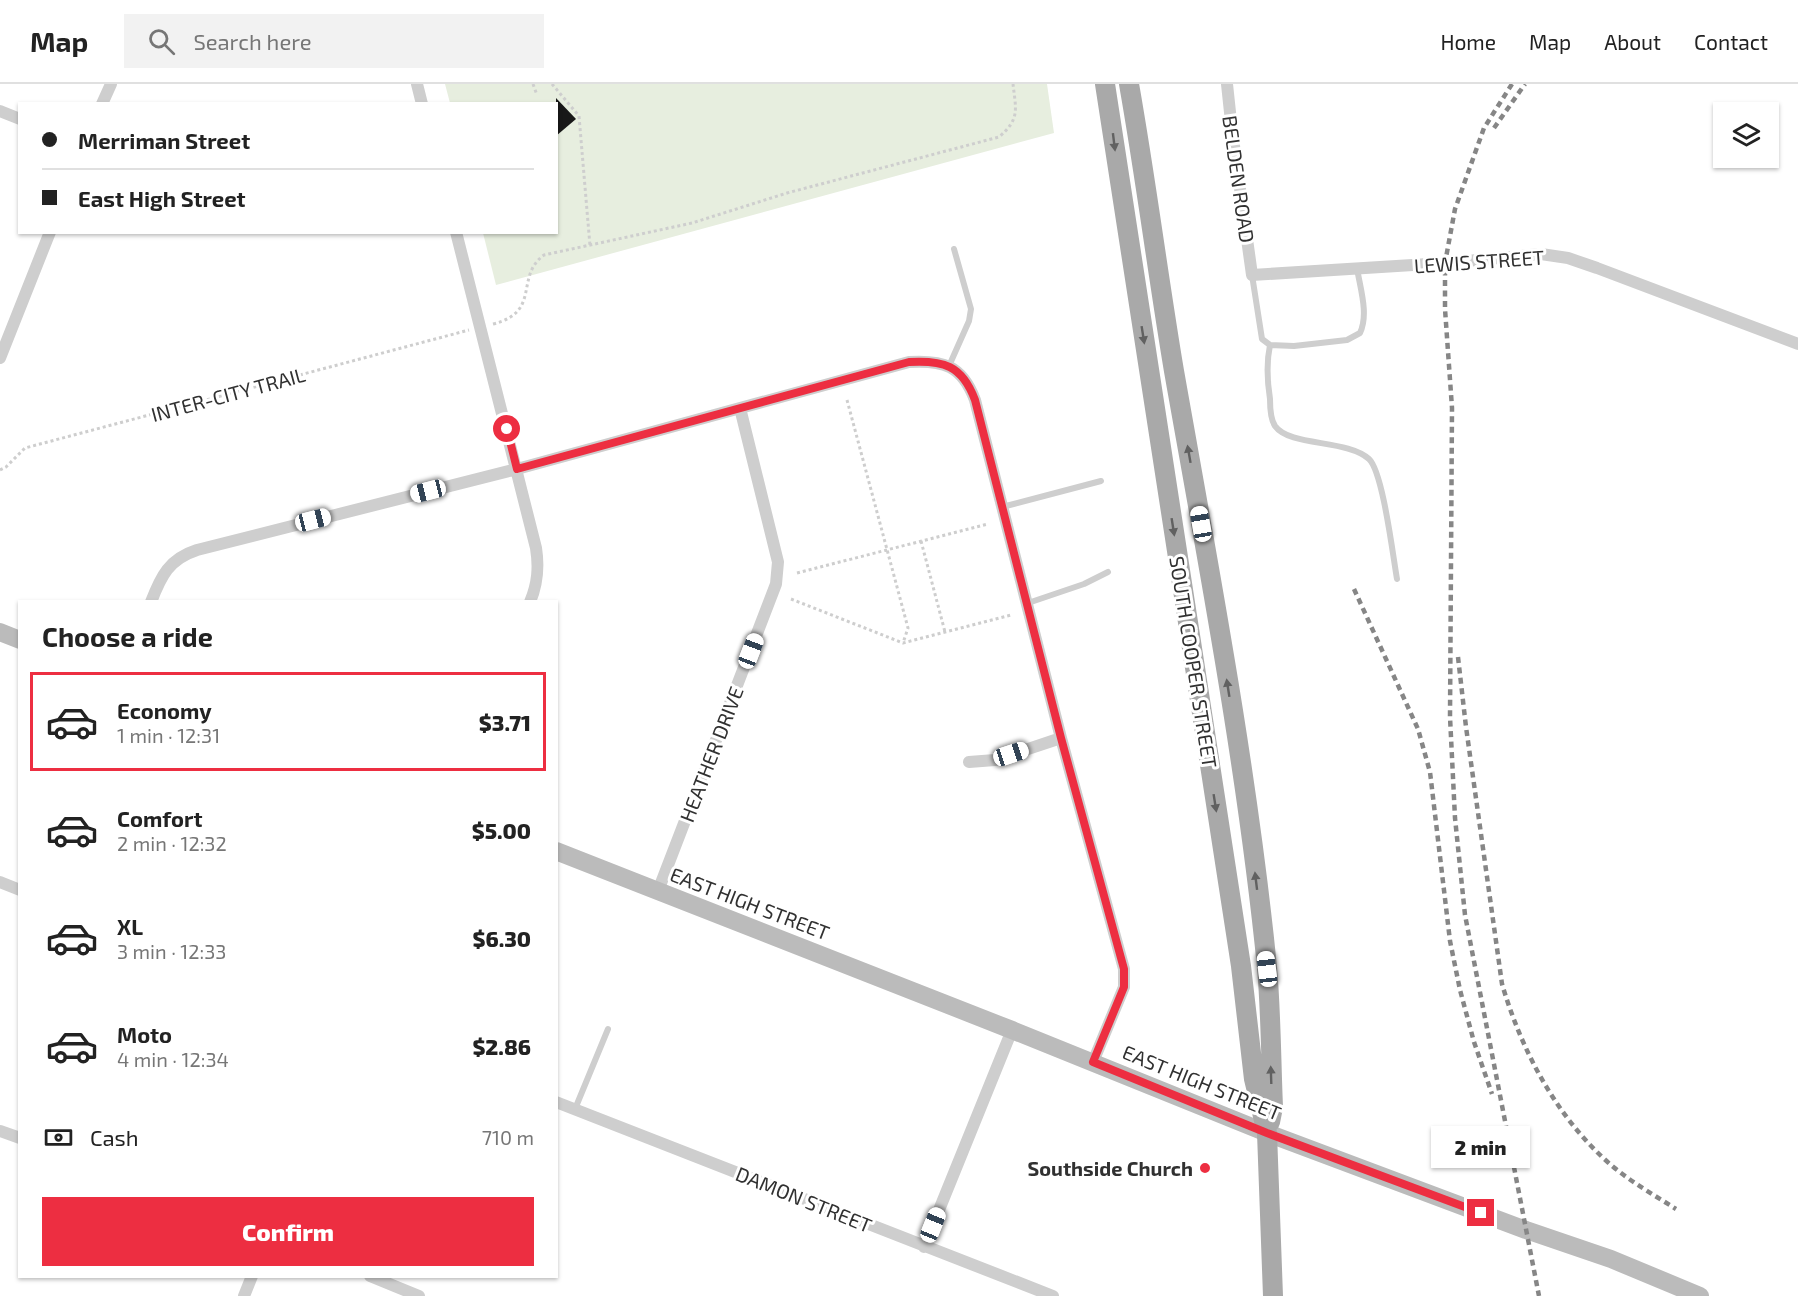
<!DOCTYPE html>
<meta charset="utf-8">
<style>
:root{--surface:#fff;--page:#f2f2f2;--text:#222;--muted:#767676;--line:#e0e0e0;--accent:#ed2e41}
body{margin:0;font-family:"Exo 2",sans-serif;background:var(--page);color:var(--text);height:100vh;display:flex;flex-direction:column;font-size:22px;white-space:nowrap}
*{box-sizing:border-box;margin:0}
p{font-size:20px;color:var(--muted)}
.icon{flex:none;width:33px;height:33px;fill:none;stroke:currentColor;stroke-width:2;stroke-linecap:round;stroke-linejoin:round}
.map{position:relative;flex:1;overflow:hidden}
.panel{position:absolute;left:18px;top:516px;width:540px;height:678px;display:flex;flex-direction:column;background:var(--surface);border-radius:0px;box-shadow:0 2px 4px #0004}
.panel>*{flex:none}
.hud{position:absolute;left:18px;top:18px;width:540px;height:132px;border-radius:0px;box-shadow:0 2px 4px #0004;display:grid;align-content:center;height:132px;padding:0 24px;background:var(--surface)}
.tools{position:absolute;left:1713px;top:18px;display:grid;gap:12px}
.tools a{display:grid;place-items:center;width:66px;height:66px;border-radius:0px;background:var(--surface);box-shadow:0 2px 4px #0004;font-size:30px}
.end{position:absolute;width:27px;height:27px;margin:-14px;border:8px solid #ed2e41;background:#fff;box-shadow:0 0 0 3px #fff}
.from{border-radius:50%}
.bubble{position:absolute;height:42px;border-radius:0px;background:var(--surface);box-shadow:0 2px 4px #0004;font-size:20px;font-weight:800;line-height:42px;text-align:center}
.car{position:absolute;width:18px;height:36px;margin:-18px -9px;border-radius:8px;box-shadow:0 0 4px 2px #0007;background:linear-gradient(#fff 24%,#345 0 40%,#fff 0 76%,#345 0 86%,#fff 0)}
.hud b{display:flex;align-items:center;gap:21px;height:57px;font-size:22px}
.hud b+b{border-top:2px solid var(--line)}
.hud i{width:15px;height:15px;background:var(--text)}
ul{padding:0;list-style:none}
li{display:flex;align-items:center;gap:18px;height:99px;margin:0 12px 9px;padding:0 12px;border:3px solid transparent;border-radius:0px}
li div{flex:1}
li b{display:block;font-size:22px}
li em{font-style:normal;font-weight:800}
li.active{border-color:var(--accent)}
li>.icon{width:54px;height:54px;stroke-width:1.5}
h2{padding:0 24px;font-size:27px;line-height:72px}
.pay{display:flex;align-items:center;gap:15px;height:66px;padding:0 24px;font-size:22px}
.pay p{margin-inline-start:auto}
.action{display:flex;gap:12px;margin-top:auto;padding:12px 24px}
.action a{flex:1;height:69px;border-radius:0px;background:var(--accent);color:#fff;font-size:24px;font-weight:800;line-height:69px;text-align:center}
header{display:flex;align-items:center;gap:36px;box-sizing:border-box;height:84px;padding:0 30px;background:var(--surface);border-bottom:2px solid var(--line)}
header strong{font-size:28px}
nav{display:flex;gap:33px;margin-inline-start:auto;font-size:21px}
.search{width:420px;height:54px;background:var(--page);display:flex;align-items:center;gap:15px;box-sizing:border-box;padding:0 21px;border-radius:0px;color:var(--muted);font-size:22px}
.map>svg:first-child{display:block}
.green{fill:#e7eedf}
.building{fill:#181818}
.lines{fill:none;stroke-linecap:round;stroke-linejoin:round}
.path{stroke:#cecece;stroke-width:3;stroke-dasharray:3 3;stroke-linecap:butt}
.lane{stroke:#cecece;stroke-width:6}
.street{stroke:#cecece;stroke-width:12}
.secondary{stroke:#bbb;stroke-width:18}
.primary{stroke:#a9a9a9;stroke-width:20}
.rail{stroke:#868686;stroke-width:4.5;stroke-dasharray:6 4.5;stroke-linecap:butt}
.oneway{fill:#616161}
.route{stroke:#ed2e41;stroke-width:8}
.poi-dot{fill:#ed2e41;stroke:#fff;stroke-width:2}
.labels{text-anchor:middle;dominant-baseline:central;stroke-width:6;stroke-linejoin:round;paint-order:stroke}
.street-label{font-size:20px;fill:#313131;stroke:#fff}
.poi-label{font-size:20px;font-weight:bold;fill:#313131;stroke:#fff;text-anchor:end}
</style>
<header>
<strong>Map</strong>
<div class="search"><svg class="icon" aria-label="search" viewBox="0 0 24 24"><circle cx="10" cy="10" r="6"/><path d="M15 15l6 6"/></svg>Search here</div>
<nav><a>Home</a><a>Map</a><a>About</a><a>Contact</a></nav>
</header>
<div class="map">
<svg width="1798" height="1212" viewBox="0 0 1798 1212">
<rect width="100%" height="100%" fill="#fff"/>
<!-- green -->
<path class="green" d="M 445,0 L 1047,0 L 1054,49 L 496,201 L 483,149 L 556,148 L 556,20 L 450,19 Z"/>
<!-- building -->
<path class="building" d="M 556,14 L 576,35 L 556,52 Z"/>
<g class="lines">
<!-- path -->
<path class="path" d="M 533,0 L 537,11
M 552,0 L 579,32 L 590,162
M 493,240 C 542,228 514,193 544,171 L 692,139 L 787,109 L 999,53 C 1020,35 1016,26 1013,0
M 847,316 L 908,544 L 903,559
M 0,386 L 6,383 L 25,364 L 469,246
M 921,457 L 945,548
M 797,489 L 988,440
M 791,515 L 903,559 L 1011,531"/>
<!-- lane -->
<path class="lane" d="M 1252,191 L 1262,255 L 1270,261 L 1294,262 L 1347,256 L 1360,249 C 1369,230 1360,204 1357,184
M 1270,261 C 1266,280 1267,296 1270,315 C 1270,323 1271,336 1275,342 C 1290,363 1347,355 1369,375 C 1383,388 1393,473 1397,495
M 949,282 L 969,237 L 971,225 L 954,165
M 1002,423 L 1101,397
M 1028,519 L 1084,500 L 1108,488
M 575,1025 L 608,945"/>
<!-- street -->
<path class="street" d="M 417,0 L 422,20
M 1227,0 L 1232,47 L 1252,191 L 1445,179 L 1541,170 L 1568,174 L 1597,184 L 1798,260
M 102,20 L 111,0
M 0,27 L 20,35
M 456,148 L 536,464 C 539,483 538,499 530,518
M 0,274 L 50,148
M 151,518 C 161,492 169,475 197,466 L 517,385 L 909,278 C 943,276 962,281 975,316 L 1061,654 L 1124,885 L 1124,903 L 1093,978
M 969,678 L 995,676 L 1061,654
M 0,798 L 20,806
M 658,807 L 776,500 L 778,478 L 740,324
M 556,1018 L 1053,1212
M 0,1047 L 20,1054
M 924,1163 L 1012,946
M 370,1192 L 419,1212
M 244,1212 L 252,1192"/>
<!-- secondary -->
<path class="secondary" d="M 0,548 L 20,556
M 556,767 L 1012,946 L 1267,1049 L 1526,1146 L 1611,1175 L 1700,1212"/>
<!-- primary -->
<path class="primary" d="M 1105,0 L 1241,882 L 1254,995 L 1267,1049 L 1273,1212
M 1129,0 C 1146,96 1158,192 1174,287 C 1209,485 1247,683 1267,883 C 1271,929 1271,977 1273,1023 L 1270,1038"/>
<!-- rail -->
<path class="rail" d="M 1512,0 L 1484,44 L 1455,125 L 1445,179 L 1445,225 L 1452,324 L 1450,633 L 1455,734 L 1465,831 L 1539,1212
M 1494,44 L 1525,0
M 1354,505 L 1418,645 L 1430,688 L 1450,857 L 1460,906 L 1474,958 L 1492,1010
M 1458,573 L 1466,643 L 1502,900 C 1522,968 1557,1034 1611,1081 C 1631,1098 1654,1111 1676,1125"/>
</g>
<!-- one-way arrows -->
<defs><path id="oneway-solid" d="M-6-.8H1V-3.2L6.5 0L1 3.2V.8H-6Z" transform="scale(1.5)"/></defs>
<g class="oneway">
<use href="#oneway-solid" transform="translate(1114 58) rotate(83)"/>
<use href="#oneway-solid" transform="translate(1143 251) rotate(81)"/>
<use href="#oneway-solid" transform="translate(1189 370) rotate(-100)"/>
<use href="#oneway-solid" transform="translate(1173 443) rotate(81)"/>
<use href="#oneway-solid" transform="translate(1228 604) rotate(-99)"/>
<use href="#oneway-solid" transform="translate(1215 719) rotate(81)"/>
<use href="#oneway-solid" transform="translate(1256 797) rotate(-97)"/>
<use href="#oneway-solid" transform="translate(1271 991) rotate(-92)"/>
</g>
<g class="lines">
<!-- route -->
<path class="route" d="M 507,345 L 517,385 L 909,278 C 943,276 962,281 975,316 L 1061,654 L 1124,885 L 1124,903 L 1093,978 L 1267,1049 L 1481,1129"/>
</g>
<!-- markers -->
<circle class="poi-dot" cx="1205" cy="1084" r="6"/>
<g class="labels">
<!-- street labels -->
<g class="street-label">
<text transform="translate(1239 95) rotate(82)">BELDEN ROAD</text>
<text transform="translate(1479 177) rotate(-4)">LEWIS STREET</text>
<text transform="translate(228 310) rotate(-15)">INTER-CITY TRAIL</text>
<text transform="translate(1194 578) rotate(81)">SOUTH COOPER STREET</text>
<text transform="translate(711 670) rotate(-69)">HEATHER DRIVE</text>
<text transform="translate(750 819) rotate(21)">EAST HIGH STREET</text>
<text transform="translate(1202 998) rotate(22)">EAST HIGH STREET</text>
<text transform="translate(804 1115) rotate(22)">DAMON STREET</text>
</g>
<!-- poi labels -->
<g class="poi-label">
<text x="1193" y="1084">Southside Church</text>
</g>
</g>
</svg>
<div class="tools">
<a><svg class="icon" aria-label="layers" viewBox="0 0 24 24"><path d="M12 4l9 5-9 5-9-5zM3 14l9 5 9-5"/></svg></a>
</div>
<i class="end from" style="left:507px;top:345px"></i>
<i class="end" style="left:1481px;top:1129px"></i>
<div class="bubble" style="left:1431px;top:1042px;width:99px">2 min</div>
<i class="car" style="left:428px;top:407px;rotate:256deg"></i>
<i class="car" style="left:313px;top:436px;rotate:76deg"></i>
<i class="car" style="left:1201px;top:440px;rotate:350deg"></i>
<i class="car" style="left:751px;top:567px;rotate:21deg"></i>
<i class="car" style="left:1011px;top:670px;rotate:72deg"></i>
<i class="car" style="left:1267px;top:885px;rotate:353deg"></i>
<i class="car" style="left:933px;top:1141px;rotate:22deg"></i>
<div class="hud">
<b><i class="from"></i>Merriman Street</b>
<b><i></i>East High Street</b>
</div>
<section class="panel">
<h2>Choose a ride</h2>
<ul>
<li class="active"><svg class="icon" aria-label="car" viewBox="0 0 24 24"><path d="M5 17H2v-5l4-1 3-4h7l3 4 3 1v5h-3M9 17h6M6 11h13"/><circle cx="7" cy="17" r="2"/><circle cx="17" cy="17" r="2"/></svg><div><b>Economy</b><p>1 min · 12:31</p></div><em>$3.71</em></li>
<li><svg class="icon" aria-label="car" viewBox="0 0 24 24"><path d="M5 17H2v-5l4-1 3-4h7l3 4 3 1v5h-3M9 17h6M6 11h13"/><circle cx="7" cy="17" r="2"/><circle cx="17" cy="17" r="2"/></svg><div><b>Comfort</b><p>2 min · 12:32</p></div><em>$5.00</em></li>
<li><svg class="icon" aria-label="car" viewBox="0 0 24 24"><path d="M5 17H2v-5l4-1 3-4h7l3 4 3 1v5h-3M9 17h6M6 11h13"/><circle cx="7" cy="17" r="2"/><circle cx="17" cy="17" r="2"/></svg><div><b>XL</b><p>3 min · 12:33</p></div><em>$6.30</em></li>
<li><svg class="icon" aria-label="car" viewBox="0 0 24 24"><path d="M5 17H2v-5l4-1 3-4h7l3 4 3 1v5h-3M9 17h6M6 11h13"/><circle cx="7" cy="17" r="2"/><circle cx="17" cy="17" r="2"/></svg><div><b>Moto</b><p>4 min · 12:34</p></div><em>$2.86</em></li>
</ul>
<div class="pay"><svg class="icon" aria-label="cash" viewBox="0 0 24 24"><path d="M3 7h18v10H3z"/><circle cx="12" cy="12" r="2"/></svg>Cash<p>710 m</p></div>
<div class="action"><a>Confirm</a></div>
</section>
</div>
